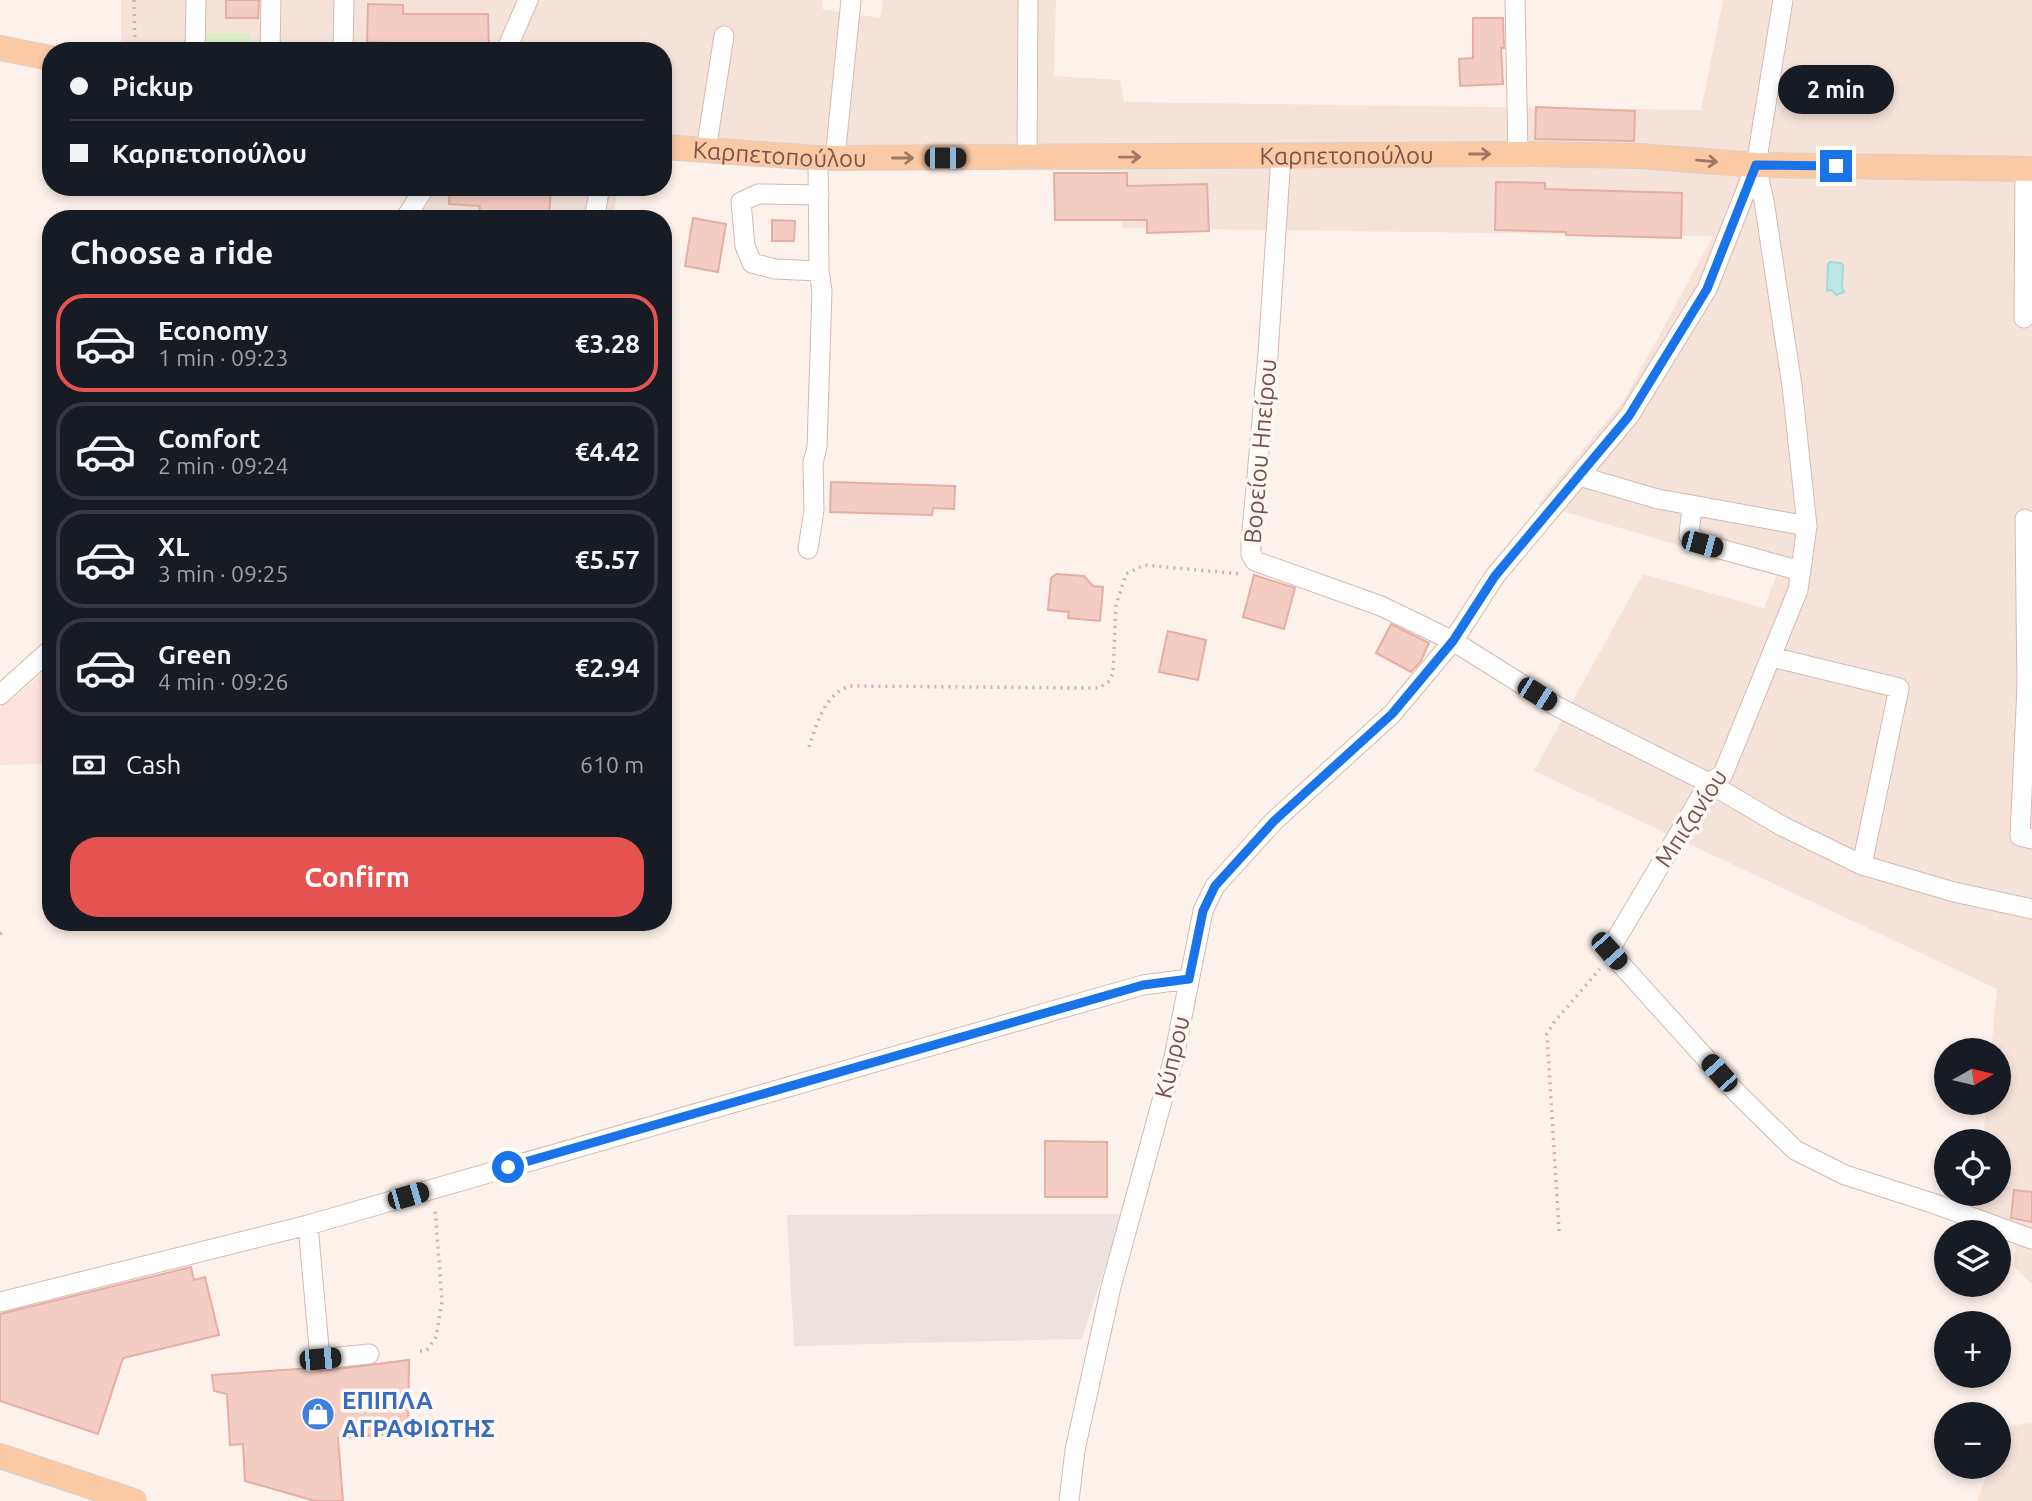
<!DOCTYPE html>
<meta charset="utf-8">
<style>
:root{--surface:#171b24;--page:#20242c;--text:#f1f3f6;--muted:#9ea1a6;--line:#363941;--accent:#e75350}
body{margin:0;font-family:Ubuntu,sans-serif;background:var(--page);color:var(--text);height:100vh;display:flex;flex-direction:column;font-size:26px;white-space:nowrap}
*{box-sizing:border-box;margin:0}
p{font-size:23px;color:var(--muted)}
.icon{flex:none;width:38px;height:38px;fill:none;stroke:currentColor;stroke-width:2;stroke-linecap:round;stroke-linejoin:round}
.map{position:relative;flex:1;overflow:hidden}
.drawer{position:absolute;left:42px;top:210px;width:630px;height:721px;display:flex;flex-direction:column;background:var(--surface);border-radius:28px;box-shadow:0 4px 10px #0003}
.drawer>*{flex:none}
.top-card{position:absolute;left:42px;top:42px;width:630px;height:154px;border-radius:28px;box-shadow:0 4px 10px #0003;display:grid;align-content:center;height:154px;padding:0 28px;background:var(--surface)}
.needle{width:46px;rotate:82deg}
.buttons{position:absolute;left:1934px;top:1038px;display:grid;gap:14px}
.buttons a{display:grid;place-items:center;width:77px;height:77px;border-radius:50%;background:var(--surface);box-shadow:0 4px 10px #0003;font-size:35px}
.end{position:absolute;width:32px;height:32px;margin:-16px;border:9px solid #1a73e8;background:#fff;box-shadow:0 0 0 4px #fff}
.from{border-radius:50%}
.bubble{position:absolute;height:49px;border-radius:24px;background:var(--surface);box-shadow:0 4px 10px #0003;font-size:23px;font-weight:600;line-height:49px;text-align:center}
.car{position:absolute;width:21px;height:42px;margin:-21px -10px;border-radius:9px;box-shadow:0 0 5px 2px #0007;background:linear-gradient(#222 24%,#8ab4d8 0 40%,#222 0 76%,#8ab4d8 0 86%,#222 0)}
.top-card b{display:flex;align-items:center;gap:24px;height:66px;font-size:26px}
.top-card b+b{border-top:2px solid var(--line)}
.top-card i{width:18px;height:18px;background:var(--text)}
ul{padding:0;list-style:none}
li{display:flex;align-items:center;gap:21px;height:98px;margin:0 14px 10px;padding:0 14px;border:4px solid var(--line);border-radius:28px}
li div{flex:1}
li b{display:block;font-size:26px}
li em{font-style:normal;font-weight:600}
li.active{border-color:var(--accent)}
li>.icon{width:63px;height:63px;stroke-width:1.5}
h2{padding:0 28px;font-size:32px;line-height:84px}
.pay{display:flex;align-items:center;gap:18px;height:77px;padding:0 28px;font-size:26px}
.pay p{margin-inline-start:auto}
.primary-button{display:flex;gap:14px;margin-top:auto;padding:14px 28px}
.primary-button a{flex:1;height:80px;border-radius:28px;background:var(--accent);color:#fff;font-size:28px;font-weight:600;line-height:80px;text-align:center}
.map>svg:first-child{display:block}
.residential{fill:#f5e3d9}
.commercial{fill:#fde2df}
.industrial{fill:#ece3e0}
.green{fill:#ddecc8}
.water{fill:#bee8e5;stroke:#a4dad7;stroke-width:2}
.building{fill:#f3ccc2;stroke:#e6aea2;stroke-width:2}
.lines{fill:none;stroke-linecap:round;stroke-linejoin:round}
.minor-casing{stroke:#d3bab2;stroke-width:21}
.major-casing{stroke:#d9cfcd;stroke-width:26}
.path{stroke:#d9aea4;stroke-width:3.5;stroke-dasharray:2 5;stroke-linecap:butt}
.minor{stroke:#fff;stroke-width:19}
.major{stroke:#fbc9a4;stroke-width:24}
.oneway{stroke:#a07666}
.route{stroke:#1a73e8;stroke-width:9}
.labels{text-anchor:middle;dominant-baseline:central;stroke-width:7;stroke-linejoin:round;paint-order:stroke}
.street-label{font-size:24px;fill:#79534c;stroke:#fff7f2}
.shop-label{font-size:24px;font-weight:bold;fill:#366cbe;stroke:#fff7f2;text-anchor:start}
</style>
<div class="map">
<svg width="2032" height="1501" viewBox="0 0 2032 1501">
<rect width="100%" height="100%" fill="#fdf2eb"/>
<!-- residential -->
<path class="residential" d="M 121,0 L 822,0 L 822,9 L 880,18 L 883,0 L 1056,0 L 1054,76 L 1120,80 L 1124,102 L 1701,110 L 1723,0 L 2032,0 L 2032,1284 L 2014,1267 L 2017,1225 L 1976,1210 L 1978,1194 L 1998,1194 L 1998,1141 L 1983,1141 L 1986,1103 L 1998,1102 L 1998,1050 L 1991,1050 L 1997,989 L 1534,771 L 1643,574 L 1764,608 L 1777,574 L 1538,504 L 1624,400 L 1713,236 L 1122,228 L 1123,171 L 829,169 L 663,159 L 663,51 L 121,51 Z
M 438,187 L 618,187 L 613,219 L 418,219 Z
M 2032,1423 L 2032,1501 L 1977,1501 L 1990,1467 L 1998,1466 L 1999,1446 L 2006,1426 Z"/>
<!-- commercial -->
<path class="commercial" d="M 51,665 L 51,764 L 0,765 L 0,707 L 28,686 Z"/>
<!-- industrial -->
<path class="industrial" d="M 1122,1214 L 1082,1339 L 794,1346 L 787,1215 Z"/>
<!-- green -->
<path class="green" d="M 201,33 L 251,33 L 251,51 L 201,51 Z"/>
<!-- water -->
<path class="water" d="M 1830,262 L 1841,263 L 1843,265 L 1842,288 L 1844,292 L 1836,295 L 1832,290 L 1827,291 L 1828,264 Z"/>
<!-- building -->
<path class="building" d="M 226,0 L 259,0 L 258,18 L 226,18 Z
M 368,4 L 403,5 L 403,14 L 488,14 L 489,50 L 419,51 L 419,44 L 367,42 Z
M 1473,18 L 1503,18 L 1504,48 L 1501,48 L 1503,84 L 1460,86 L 1459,59 L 1473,58 Z
M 1536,107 L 1635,111 L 1634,141 L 1535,139 Z
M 1054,173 L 1127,173 L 1127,186 L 1207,184 L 1209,231 L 1147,233 L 1147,220 L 1055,220 Z
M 1496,182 L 1545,183 L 1545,189 L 1682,193 L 1681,238 L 1566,235 L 1566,232 L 1495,230 Z
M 450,187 L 551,187 L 549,219 L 479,219 L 480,206 L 449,204 Z
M 693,218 L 726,224 L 718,272 L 685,266 Z
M 772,220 L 795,221 L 794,241 L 772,241 Z
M 831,482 L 955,486 L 954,509 L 933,508 L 932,515 L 830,512 Z
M 1056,574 L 1084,576 L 1093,586 L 1103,587 L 1100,621 L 1068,618 L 1069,612 L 1048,610 L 1051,578 Z
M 1254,575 L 1295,588 L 1284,629 L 1243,617 Z
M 1391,624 L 1429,643 L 1421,661 L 1411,672 L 1376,653 Z
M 1168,631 L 1206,640 L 1198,680 L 1159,672 Z
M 1045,1141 L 1107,1142 L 1107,1197 L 1045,1197 Z
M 2014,1190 L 2032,1192 L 2032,1222 L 2011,1218 Z
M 191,1267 L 194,1280 L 205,1277 L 219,1335 L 123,1358 L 98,1434 L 0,1401 L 0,1314 Z
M 409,1360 L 408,1433 L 338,1438 L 343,1501 L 315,1501 L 245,1481 L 243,1444 L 230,1445 L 227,1394 L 214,1391 L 212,1375 L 312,1368 L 321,1371 Z"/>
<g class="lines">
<defs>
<path id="minor" d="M 1515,0 L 1518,154
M 195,51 L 196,0
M 270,51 L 271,0
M 343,51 L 344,0
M 506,51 L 528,0
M 706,150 L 724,36
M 1281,156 L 1268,354 L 1251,542 L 1251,554 L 1255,561 L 1381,606 L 1453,641 L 1558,707 L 1709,783 L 1782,826 L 1862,865 L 1954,892 L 2032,909
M 835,158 L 851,0
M 1027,158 L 1028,0
M 1756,165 L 1764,201 L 1792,386 L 1807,526 L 1798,590 L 1723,774 L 1709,783 L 1609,951 L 1737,1093 L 1795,1150 L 1845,1175 L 1932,1203 L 2032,1239
M 819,195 L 758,194 L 741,202 L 745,246 L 752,263 L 775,269 L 819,271
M 405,219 L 425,187
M 594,219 L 600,187
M 2024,318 L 2025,169
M 1579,476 L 1658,499 L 1807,526
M 1692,505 L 1689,535 L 1702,544 L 1801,571
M 2025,519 L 2027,687 L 2020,836 L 2032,839
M 808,549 L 814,510 L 813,463 L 817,447 L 822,291 L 819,271 L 818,158
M 1772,657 L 1899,688 L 1862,865
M 0,695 L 51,649
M 308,1225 L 320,1359 L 369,1354
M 0,1302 L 308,1225 L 1143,985 L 1189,979
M 1069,1501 L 1075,1450 L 1111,1287 L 1174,1057 L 1203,911 L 1215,886 L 1274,821 L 1392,714 L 1453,641 L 1495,576 L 1629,416 L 1707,289 L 1756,165 L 1783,0"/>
<g id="major">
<path d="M 0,48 L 51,58"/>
<path id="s1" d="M 663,147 L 818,158 L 1518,154 L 1640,156 L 1756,165 L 2032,169"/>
<path d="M 0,1456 L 134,1501"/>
</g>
</defs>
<!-- minor casing -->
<use href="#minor" class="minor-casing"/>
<!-- major casing -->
<use href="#major" class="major-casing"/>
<!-- path -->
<path class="path" d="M 134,0 L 135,51
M 809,747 C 817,724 824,694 850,686 L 1099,688 L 1108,682 L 1113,674 L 1116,605 L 1126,574 L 1144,565 L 1241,574
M 0,934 L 2,933
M 1559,1231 L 1547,1034 L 1555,1021 L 1600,969
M 420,1351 L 427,1350 L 436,1337 L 442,1301 L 435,1208"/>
<!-- minor -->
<use href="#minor" class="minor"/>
<!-- major -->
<use href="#major" class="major"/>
</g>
<!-- one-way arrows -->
<defs><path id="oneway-shaft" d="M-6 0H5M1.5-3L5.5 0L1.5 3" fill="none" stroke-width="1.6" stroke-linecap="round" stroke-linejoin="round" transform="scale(1.75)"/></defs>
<g class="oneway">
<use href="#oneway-shaft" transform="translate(1480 154)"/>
<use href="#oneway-shaft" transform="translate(1130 157) rotate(-1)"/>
<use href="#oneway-shaft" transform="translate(903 158)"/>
<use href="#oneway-shaft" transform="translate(1707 161) rotate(5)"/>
</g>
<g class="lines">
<!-- route -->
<path class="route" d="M 508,1167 L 1143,985 L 1189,979 L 1203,911 L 1215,886 L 1274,821 L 1392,714 L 1453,641 L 1495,576 L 1629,416 L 1707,289 L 1756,165 L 1836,166"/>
</g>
<!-- icons -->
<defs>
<symbol id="shop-disc" viewBox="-11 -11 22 22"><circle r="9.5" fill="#3f7fe0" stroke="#fff7f2"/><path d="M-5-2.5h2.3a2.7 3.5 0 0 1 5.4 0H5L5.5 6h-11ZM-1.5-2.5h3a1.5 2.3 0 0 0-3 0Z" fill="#fff"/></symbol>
</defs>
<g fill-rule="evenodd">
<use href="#shop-disc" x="299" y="1395" width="38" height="38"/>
</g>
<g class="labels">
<!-- street labels -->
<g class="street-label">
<text stroke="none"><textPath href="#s1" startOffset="117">Καρπετοπούλου</textPath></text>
<text stroke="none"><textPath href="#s1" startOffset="684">Καρπετοπούλου</textPath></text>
<text transform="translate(1260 451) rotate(-85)">Βορείου Ηπείρου</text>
<text transform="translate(1691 818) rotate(-57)">Μπιζανίου</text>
<text transform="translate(1172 1057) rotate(-77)">Κύπρου</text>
</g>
<!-- shop labels -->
<g class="shop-label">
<text x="342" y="1400">ΕΠΙΠΛΑ<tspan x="342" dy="28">ΑΓΡΑΦΙΩΤΗΣ</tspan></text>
</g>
</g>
</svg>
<div class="buttons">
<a><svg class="needle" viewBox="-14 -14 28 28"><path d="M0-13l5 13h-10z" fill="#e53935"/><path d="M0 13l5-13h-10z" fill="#9ea1a6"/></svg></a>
<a><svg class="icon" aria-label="locate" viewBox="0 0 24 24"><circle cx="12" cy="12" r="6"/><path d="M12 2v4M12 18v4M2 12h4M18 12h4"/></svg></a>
<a><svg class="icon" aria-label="layers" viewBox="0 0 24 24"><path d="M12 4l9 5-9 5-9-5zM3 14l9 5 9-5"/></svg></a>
<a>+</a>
<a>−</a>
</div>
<i class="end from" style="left:508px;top:1167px"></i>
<i class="end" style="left:1836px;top:166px"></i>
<div class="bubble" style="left:1778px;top:65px;width:116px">2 min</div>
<i class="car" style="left:945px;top:158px;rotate:90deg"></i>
<i class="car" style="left:1702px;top:544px;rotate:105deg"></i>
<i class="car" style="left:1537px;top:694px;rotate:122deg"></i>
<i class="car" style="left:1609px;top:951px;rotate:138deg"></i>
<i class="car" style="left:1719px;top:1073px;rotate:318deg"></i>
<i class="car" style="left:408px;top:1196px;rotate:74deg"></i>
<i class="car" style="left:320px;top:1359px;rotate:85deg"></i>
<div class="top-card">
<b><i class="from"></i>Pickup</b>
<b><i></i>Καρπετοπούλου</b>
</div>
<section class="drawer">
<h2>Choose a ride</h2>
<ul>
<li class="active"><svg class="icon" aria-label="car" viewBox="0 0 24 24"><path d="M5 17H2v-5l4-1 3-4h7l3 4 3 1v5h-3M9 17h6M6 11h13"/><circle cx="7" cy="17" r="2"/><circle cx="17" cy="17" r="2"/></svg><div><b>Economy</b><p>1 min · 09:23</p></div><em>€3.28</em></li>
<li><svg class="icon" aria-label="car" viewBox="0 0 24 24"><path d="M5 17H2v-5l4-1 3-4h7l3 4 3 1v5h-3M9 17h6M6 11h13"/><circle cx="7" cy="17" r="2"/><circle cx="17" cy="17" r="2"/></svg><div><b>Comfort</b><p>2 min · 09:24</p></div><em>€4.42</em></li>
<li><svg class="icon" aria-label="car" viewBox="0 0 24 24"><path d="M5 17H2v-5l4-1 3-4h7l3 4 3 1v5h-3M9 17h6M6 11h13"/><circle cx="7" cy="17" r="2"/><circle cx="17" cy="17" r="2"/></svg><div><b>XL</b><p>3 min · 09:25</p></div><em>€5.57</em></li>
<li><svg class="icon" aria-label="car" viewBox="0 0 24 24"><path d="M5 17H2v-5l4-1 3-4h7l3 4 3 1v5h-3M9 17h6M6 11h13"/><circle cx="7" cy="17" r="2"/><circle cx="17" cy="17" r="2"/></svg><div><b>Green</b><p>4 min · 09:26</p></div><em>€2.94</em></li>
</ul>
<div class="pay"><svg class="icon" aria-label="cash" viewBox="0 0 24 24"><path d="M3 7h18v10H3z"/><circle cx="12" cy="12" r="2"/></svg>Cash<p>610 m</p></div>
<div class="primary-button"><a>Confirm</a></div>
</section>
</div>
